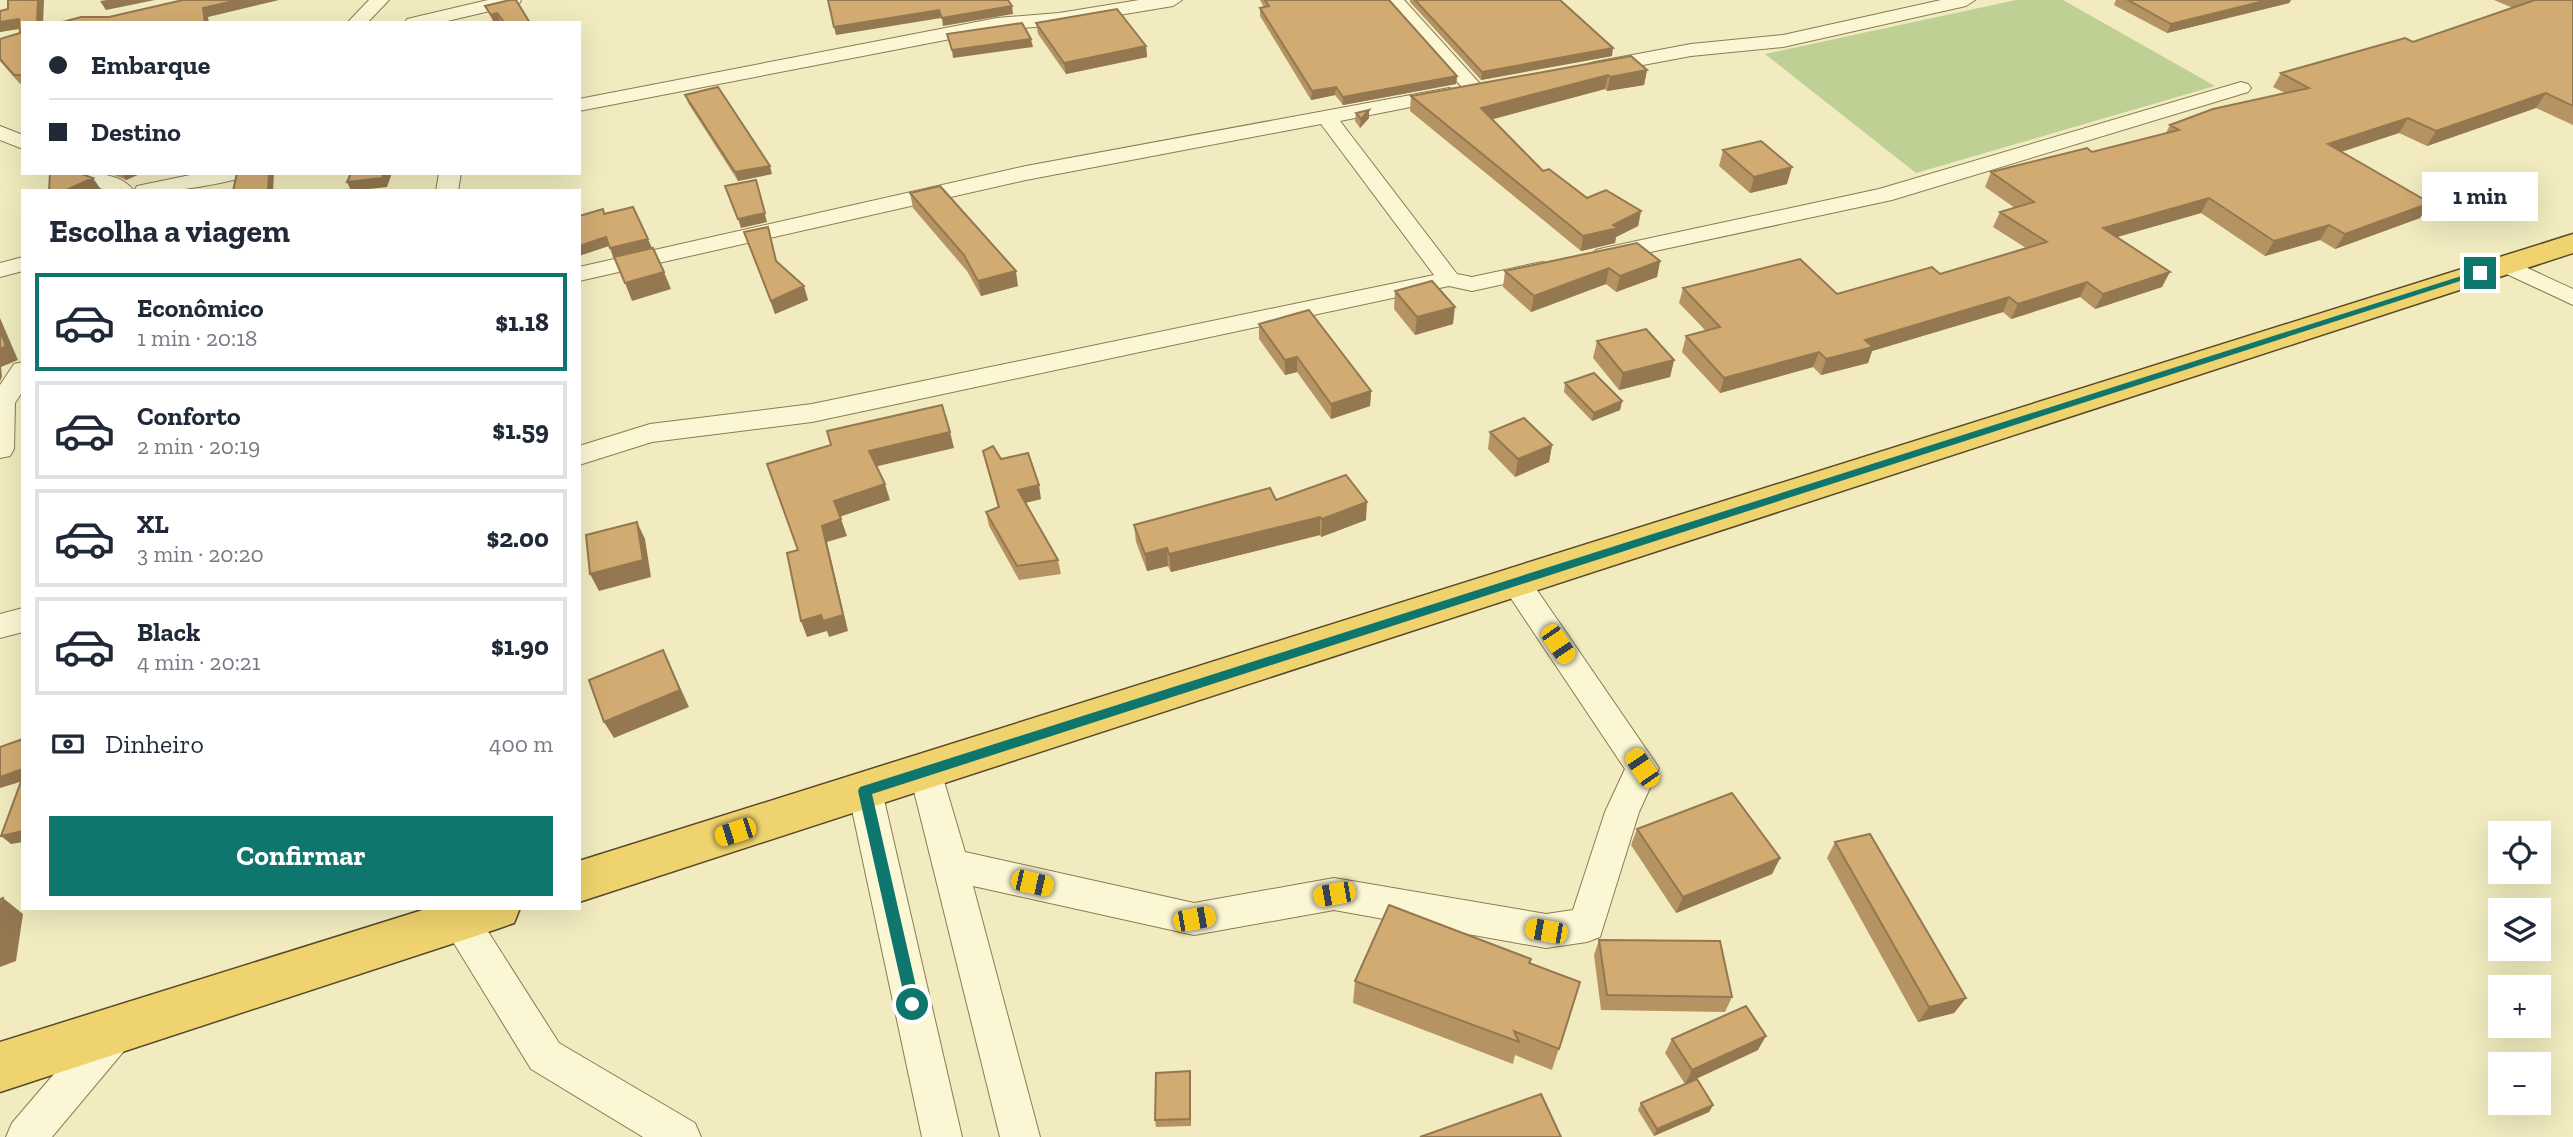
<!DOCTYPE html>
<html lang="pt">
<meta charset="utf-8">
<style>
:root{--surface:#fff;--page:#f6f6f7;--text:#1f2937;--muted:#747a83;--line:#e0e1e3;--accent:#0f766e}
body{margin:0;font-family:"Zilla Slab",serif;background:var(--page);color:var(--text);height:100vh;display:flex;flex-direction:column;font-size:26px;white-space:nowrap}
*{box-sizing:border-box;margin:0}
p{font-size:23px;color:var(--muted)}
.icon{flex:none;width:38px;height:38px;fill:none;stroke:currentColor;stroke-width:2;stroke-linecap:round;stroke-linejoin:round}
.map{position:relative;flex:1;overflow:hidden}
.panel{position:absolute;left:21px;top:189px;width:560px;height:721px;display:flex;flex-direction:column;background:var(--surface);border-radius:0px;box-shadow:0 7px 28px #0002}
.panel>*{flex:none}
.top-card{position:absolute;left:21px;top:21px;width:560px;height:154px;border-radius:0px;box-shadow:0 7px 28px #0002;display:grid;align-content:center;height:154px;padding:0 28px;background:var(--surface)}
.tools{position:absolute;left:2488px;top:821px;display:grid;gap:14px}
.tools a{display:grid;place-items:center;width:63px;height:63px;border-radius:0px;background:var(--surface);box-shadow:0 7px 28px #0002;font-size:35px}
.end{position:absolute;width:32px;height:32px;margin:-16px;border:9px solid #0f766e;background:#fff;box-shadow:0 0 0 4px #fff}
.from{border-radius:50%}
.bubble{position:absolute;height:49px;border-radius:0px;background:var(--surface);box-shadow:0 7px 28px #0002;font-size:23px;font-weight:700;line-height:49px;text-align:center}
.car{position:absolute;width:21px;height:42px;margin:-21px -10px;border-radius:9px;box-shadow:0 0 5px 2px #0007;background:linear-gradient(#f5c518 24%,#345 0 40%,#f5c518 0 76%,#345 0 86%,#f5c518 0)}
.top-card b{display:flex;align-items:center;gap:24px;height:66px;font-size:26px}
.top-card b+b{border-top:2px solid var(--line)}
.top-card i{width:18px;height:18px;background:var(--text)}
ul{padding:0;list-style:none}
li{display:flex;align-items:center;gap:21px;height:98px;margin:0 14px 10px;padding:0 14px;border:4px solid var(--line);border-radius:0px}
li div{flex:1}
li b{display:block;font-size:26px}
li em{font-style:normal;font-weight:700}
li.selected{border-color:var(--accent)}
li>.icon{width:63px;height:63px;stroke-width:1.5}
h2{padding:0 28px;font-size:32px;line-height:84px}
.pay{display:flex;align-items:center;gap:18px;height:77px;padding:0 28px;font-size:26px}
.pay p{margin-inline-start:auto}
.primary-button{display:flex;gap:14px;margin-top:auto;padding:14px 28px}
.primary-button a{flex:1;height:80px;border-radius:0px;background:var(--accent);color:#fff;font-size:28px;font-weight:700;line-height:80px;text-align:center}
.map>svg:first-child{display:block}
.green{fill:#bed093}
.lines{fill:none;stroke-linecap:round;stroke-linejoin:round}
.minor-casing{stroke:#8b7b56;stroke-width:2}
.trunk-casing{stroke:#58482b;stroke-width:3}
.minor{fill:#fbf6d3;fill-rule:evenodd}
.trunk{fill:#efd36e;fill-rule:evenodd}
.wall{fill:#b59362}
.shaded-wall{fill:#937850}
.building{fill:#d2ab72;stroke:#937850;stroke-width:2}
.route{fill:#0f766e}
</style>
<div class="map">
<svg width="2573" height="1137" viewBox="0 0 2573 1137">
<rect width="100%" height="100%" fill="#f1ebbf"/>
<!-- green -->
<path class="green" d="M 2016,0 L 2063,0 L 2215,86 L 1916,173 L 1765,54 Z"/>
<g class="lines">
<defs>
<path id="minor" d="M 369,0 L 389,0 L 367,23 L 347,23 Z
M 488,0 L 521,0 L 519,4 L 439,23 L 405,23 L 407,19 Z
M 1139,0 L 1182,0 L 1173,6 L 1059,25 L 997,30 L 579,111 L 579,99 L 997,18 L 1059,13 Z
M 1385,0 L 1404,0 L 1482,86 L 1485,90 L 1482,94 L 1468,94 Z
M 1941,0 L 1975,0 L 1966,6 L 1783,47 L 1691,56 L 1595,74 L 1588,72 L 1585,68 L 1588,64 L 1595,62 L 1691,44 L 1783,35 Z
M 2241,82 L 2248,84 L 2251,88 L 2248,92 L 1892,200 L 1604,262 L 1596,260 L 1592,255 L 1596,250 L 1604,248 L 1879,189 Z
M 1449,88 L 1456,90 L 1459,94 L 1456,98 L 1340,121 L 1457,274 L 1472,277 L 1542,262 L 1550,264 L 1554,269 L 1550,274 L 1472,291 L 1449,286 L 812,422 L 652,442 L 579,465 L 579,446 L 650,424 L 812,404 L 1434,275 L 1321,124 L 1026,180 L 579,281 L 579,267 L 1026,166 Z
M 0,126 L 23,135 L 23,149 L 0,140 Z
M 75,173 C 95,173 121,173 134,191 L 137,186 L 200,173 L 245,173 L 242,178 C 206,187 100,208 75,173 Z
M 439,173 L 461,173 L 458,191 L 436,191 Z
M 23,257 L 23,271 L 0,277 L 0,263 Z
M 2506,258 L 2573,289 L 2573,305 L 2498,270 L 2494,265 L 2498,260 Z
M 23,362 L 23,391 L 15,403 L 14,449 L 10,456 L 0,458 L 0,385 L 14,364 Z
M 1515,571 L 1526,574 L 1659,768 L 1639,812 L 1600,937 L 1587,942 L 1546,948 L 1334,910 L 1194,935 L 973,886 L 1040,1137 L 1000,1137 L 909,771 L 914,761 L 926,757 L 938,761 L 965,852 L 1194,903 L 1334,878 L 1546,914 L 1573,910 L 1605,812 L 1625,769 L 1500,582 L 1504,574 Z
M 23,608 L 23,632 L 0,638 L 0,614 Z
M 865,777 L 877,781 L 882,791 L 962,1137 L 922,1137 L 848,791 L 853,781 Z
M 447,908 L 473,908 L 559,1043 L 695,1123 L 701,1137 L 643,1137 L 531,1069 L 447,932 L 442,920 Z
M 115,1014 L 129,1019 L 134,1032 L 129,1045 L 52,1137 L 6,1137 L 12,1123 L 101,1019 Z"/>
<path id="trunk" d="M 2573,234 L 2573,253 L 579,902 L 579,861 Z
M 429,908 L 520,908 L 514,923 L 497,929 L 0,1092 L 0,1042 Z"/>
</defs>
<!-- minor casing -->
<use href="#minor" class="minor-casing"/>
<!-- trunk casing -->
<use href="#trunk" class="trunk-casing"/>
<!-- minor -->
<use href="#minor" class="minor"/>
<!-- trunk -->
<use href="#trunk" class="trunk"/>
</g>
<!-- wall -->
<path class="wall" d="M 1260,0 L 1389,0 L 1457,76 L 1456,84 L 1343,105 L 1335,95 L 1311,100 L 1260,16 L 1260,8 L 1264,7 Z
M 1410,0 L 1560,0 L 1612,56 L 1481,80 L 1410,2 Z
M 2116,0 L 2291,0 L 2289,3 L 2167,33 L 2114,5 Z
M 2494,0 L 2573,0 L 2573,125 L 2536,108 L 2427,146 L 2399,133 L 2341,152 L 2420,218 L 2335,249 L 2320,240 L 2265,256 L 2201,213 L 2117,237 L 2162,287 L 2095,309 L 2080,297 L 2011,319 L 2003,312 L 1872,351 L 1868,363 L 1821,375 L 1813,367 L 1720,393 L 1682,352 L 1686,336 L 1706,331 L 1679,303 L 1683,288 L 1837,294 L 1940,274 L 2026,248 L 1993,227 L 2000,212 L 2015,208 L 1985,187 L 1991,172 L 2092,152 L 2166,133 L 2170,125 L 2285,93 L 2273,87 L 2281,73 L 2413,42 L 2513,8 Z
M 485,6 L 530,23 L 502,23 L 500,21 L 494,23 Z
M 8,9 L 23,23 L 23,84 L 20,84 L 0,61 L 0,39 L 20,33 L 19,29 L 0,32 L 0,11 Z
M 1036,23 L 1146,46 L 1147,57 L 1066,74 L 1038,34 Z
M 1647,70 L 1644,85 L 1607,91 L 1605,89 L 1492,119 L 1543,171 L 1587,198 L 1641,211 L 1638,226 L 1616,237 L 1615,243 L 1581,251 L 1410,111 L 1411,96 Z
M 685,95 L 772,174 L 738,181 L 688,103 Z
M 1369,110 L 1369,118 L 1360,128 L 1355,121 L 1356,113 Z
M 1723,150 L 1787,184 L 1750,193 L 1719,166 Z
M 109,173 L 142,173 L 126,180 Z
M 910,193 L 1018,286 L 981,296 L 967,271 L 913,208 Z
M 768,227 L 777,262 L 808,300 L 775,314 L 744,232 Z
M 1660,261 L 1657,277 L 1616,292 L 1606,284 L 1531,312 L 1503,287 L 1505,271 Z
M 1395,291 L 1453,324 L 1415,335 L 1394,309 Z
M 1259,324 L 1371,391 L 1370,406 L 1331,419 L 1297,372 L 1285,375 L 1259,339 Z
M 1597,341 L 1674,360 L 1670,377 L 1619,390 L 1593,358 Z
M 1565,383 L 1622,401 L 1620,410 L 1592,421 L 1564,392 Z
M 1490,432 L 1552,445 L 1549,462 L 1515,477 L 1488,449 Z
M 983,451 L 1001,459 L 1041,499 L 1025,503 L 1058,560 L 1061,574 L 1019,580 L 989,526 L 986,512 L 998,508 Z
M 1276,500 L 1366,520 L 1321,537 L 1320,535 L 1171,572 L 1168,566 L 1147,571 L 1136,542 L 1134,525 Z
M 1637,829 L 1780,858 L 1772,874 L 1676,913 L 1631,845 Z
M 1835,842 L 1966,998 L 1954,1013 L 1918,1022 L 1827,858 Z
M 1599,940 L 1732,997 L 1725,1012 L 1601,1010 L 1594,955 Z
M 1530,963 L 1580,982 L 1552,1070 L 1515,1055 L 1513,1064 L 1353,1003 L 1355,981 Z
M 1672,1039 L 1758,1050 L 1685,1084 L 1665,1053 Z
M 1190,1071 L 1191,1126 L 1156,1127 L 1155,1120 Z
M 1641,1103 L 1713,1105 L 1709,1112 L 1654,1136 L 1638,1110 Z"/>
<!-- shaded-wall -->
<path class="shaded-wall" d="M 38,0 L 44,0 L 43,23 L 37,23 Z
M 107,0 L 155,0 L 106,10 L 100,1 Z
M 238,0 L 279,0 L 208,17 L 209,23 L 205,23 L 203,8 Z
M 2268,0 L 2291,0 L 2289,3 L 2167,33 L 2171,24 Z
M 1012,6 L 1013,14 L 943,26 L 942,18 Z
M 939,10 L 941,18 L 836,35 L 834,27 Z
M 497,13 L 500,21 L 494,23 L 491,15 Z
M 19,19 L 23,28 L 0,32 L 0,22 Z
M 1031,39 L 1033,47 L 953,58 L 952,50 Z
M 1146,46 L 1147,57 L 1066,74 L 1064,63 Z
M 1613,48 L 1612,56 L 1481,80 L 1482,72 Z
M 1647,70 L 1644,85 L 1607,91 L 1610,77 Z
M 1608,75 L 1605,89 L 1479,123 L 1481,108 Z
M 1457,76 L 1456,84 L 1343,105 L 1343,97 Z
M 1336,87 L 1335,95 L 1311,100 L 1312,91 Z
M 2546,93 L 2536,108 L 2427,146 L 2436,131 Z
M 1369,110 L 1369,118 L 1360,128 L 1361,119 Z
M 2408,118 L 2399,133 L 2319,159 L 2328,144 Z
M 770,166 L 772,174 L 738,181 L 735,172 Z
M 1792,167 L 1787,184 L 1750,193 L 1754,177 Z
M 122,173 L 142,173 L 126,180 Z
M 269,173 L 274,173 L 273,191 L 268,191 Z
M 384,173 L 392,173 L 387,187 L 351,191 L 347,182 Z
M 93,178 L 102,191 L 64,191 Z
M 756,180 L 767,222 L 741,228 L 738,219 Z
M 2209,198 L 2201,213 L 2096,243 L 2103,228 Z
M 2430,203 L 2420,218 L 2335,249 L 2345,234 Z
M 1641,211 L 1638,226 L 1616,237 L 1615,243 L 1581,251 L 1583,236 L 1613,225 Z
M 2329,225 L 2320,240 L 2265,256 L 2274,241 Z
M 606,237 L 609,246 L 579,256 L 579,246 Z
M 648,239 L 652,248 L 613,257 L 610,248 Z
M 1660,261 L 1657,277 L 1616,292 L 1620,276 Z
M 1609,268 L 1606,284 L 1531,312 L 1534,296 Z
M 1016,271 L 1018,286 L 981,296 L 978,281 Z
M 664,272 L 671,289 L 632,301 L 625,283 Z
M 2170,272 L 2162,287 L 2095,309 L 2103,294 Z
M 2087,282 L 2080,297 L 2011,319 L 2018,304 Z
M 804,286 L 808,300 L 775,314 L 771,301 Z
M 2009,297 L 2003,312 L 1872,351 L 1868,363 L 1821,375 L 1826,359 L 1865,340 Z
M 1455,307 L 1453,324 L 1415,335 L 1417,317 Z
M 0,318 L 18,360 L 1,367 L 2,377 L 0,381 Z
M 1819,352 L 1813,367 L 1720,393 L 1724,378 Z
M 1297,357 L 1297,372 L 1285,375 L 1285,360 Z
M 1674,360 L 1670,377 L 1619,390 L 1623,373 Z
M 1371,391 L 1370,406 L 1331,419 L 1331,404 Z
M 1622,401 L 1620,410 L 1592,421 L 1594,413 Z
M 950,432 L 954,448 L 874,467 L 869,451 Z
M 1552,445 L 1549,462 L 1515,477 L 1518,459 Z
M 885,484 L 890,500 L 839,517 L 834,501 Z
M 1039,485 L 1041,499 L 1021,504 L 1018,490 Z
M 1367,502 L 1366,520 L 1321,537 L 1322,519 Z
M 1320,517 L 1320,535 L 1171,572 L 1169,554 Z
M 841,519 L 847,536 L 827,542 L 848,631 L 829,637 L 827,631 L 807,637 L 801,621 L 821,615 L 822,526 Z
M 637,522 L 645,539 L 651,577 L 599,591 L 590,574 Z
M 1167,548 L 1168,566 L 1147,571 L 1145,554 Z
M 663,650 L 689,707 L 614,738 L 604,722 Z
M 23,769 L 23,781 L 0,788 L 0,777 Z
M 23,831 L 23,842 L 11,844 L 1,836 Z
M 1780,858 L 1772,874 L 1676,913 L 1683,897 Z
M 3,898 L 23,914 L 16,961 L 0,967 L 0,917 Z
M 1966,998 L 1954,1013 L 1918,1022 L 1929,1007 Z
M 1766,1036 L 1758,1050 L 1685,1084 L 1692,1070 Z
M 1190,1071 L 1191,1078 L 1191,1126 L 1190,1119 Z
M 1713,1105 L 1709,1112 L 1654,1136 L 1657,1129 Z"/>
<!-- building -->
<path class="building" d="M 8,0 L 38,0 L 37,23 L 23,23 L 23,75 L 14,75 L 0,59 L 0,39 L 20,33 L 19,19 L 0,22 L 0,11 L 8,9 Z
M 183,0 L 238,0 L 203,8 L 205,23 L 59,23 L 81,17 L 109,17 Z
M 510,0 L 516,0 L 530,23 L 505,23 L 497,13 L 491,15 L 485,6 Z
M 828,0 L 1008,0 L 1012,6 L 942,18 L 939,10 L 834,27 Z
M 1265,0 L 1389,0 L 1457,76 L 1343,97 L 1336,87 L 1312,91 L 1260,8 L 1269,6 Z
M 1415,0 L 1560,0 L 1613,48 L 1482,72 Z
M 2128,0 L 2268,0 L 2171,24 Z
M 2535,0 L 2573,0 L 2573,106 L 2546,93 L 2436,131 L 2408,118 L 2328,144 L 2430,203 L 2345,234 L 2329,225 L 2274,241 L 2209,198 L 2103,228 L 2170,272 L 2103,294 L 2087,282 L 2018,304 L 2009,297 L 1865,340 L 1873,347 L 1826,359 L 1819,352 L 1724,378 L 1686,336 L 1720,327 L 1683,288 L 1800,259 L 1837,294 L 1932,267 L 1940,274 L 2047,242 L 2000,212 L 2034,202 L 1991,172 L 2087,148 L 2092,152 L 2179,130 L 2170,125 L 2213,109 L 2309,88 L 2281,73 L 2405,38 L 2413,42 Z
M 1117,9 L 1146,46 L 1064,63 L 1036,23 Z
M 1022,23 L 1031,39 L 952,50 L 947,34 Z
M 1631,56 L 1647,70 L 1610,77 L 1608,75 L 1481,108 L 1543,171 L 1549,169 L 1587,198 L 1606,190 L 1641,211 L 1613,225 L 1618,228 L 1583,236 L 1411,96 Z
M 718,87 L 770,166 L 735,172 L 685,95 Z
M 1369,110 L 1361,119 L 1356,113 Z
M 1761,141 L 1792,167 L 1754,177 L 1723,150 Z
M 50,173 L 79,173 L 93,178 L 64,191 L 49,191 Z
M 237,173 L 269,173 L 268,191 L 233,191 Z
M 351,173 L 384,173 L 382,178 L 347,182 Z
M 756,180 L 765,213 L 738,219 L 725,186 Z
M 940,186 L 1016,271 L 978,281 L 964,255 L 910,193 Z
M 633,207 L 648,239 L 610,248 L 606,237 L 579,246 L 579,216 L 603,209 L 604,214 Z
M 768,227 L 776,261 L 804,286 L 771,301 L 744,232 Z
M 1637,243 L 1660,261 L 1620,276 L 1609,268 L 1534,296 L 1505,271 Z
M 653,248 L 664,272 L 625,283 L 614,257 Z
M 1432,281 L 1455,307 L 1417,317 L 1395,291 Z
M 1309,310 L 1371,391 L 1331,404 L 1297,357 L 1285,360 L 1259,324 Z
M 1646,329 L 1674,360 L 1623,373 L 1597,341 Z
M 0,331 L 6,346 L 0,349 Z
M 1594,373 L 1622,401 L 1594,413 L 1565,383 Z
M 942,405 L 950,432 L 869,451 L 885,484 L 834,501 L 841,519 L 822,526 L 843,615 L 823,621 L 821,615 L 801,621 L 787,553 L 798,550 L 767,464 L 831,445 L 827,431 Z
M 1524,418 L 1552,445 L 1518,459 L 1490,432 Z
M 993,446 L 1001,459 L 1028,453 L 1039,485 L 1018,490 L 1058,560 L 1017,566 L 986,512 L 999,507 L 983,451 Z
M 1346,475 L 1367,502 L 1322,519 L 1320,517 L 1169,554 L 1167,548 L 1145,554 L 1134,525 L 1270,488 L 1276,500 Z
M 637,522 L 643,560 L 590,574 L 586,535 Z
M 663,650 L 680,690 L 604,722 L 589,680 Z
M 23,739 L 23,769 L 0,777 L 0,747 Z
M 23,776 L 23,831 L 1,836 Z
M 1732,793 L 1780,858 L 1683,897 L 1637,829 Z
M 1870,834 L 1966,998 L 1929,1007 L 1835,842 Z
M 3,898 L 0,917 L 0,899 Z
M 1389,905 L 1531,959 L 1529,963 L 1580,982 L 1559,1049 L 1514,1031 L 1519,1042 L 1355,981 Z
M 1599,940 L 1720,941 L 1732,997 L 1607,995 Z
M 1746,1006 L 1766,1036 L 1692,1070 L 1672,1039 Z
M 1190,1071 L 1190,1119 L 1155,1120 L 1156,1073 Z
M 1697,1079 L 1713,1105 L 1657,1129 L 1641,1103 Z
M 1541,1094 L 1561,1137 L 1420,1137 Z"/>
<!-- route -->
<path class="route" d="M 2477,271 L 2485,273 L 872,794 L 920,1004 L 912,1011 L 907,1009 L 858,791 L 860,787 Z"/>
</svg>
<div class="tools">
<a><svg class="icon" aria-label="locate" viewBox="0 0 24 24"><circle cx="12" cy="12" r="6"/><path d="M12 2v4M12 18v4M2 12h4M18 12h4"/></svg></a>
<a><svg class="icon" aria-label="layers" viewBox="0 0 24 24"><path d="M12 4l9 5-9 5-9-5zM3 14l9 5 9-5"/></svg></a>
<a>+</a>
<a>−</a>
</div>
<i class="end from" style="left:912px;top:1004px"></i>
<i class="end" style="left:2480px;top:273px"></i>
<div class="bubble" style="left:2422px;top:172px;width:116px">1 min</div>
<i class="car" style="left:1558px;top:644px;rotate:146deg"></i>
<i class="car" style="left:1642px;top:768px;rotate:326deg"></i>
<i class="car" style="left:735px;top:832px;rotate:252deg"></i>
<i class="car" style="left:1032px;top:883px;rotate:103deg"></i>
<i class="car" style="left:1334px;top:894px;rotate:260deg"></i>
<i class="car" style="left:1194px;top:919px;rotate:80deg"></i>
<i class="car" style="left:1546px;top:931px;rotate:280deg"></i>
<div class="top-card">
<b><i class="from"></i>Embarque</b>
<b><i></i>Destino</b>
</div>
<section class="panel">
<h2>Escolha a viagem</h2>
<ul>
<li class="selected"><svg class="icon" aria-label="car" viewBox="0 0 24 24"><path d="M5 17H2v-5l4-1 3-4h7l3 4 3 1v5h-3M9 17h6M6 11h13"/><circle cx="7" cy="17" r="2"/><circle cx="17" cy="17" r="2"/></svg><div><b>Econômico</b><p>1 min · 20:18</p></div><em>$1.18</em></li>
<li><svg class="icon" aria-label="car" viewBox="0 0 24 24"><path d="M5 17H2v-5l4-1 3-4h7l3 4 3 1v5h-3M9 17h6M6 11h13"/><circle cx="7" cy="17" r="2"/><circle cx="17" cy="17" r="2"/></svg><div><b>Conforto</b><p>2 min · 20:19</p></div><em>$1.59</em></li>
<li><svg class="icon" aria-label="car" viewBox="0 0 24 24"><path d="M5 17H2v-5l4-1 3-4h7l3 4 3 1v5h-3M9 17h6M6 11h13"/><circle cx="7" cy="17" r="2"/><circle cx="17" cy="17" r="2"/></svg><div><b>XL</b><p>3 min · 20:20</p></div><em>$2.00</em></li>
<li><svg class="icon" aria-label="car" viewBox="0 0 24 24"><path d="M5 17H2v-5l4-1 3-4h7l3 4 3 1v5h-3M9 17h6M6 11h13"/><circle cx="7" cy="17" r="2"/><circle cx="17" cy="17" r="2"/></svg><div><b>Black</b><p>4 min · 20:21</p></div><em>$1.90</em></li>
</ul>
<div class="pay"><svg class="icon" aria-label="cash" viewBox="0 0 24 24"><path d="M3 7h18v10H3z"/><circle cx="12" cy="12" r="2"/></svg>Dinheiro<p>400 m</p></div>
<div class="primary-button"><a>Confirmar</a></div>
</section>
</div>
